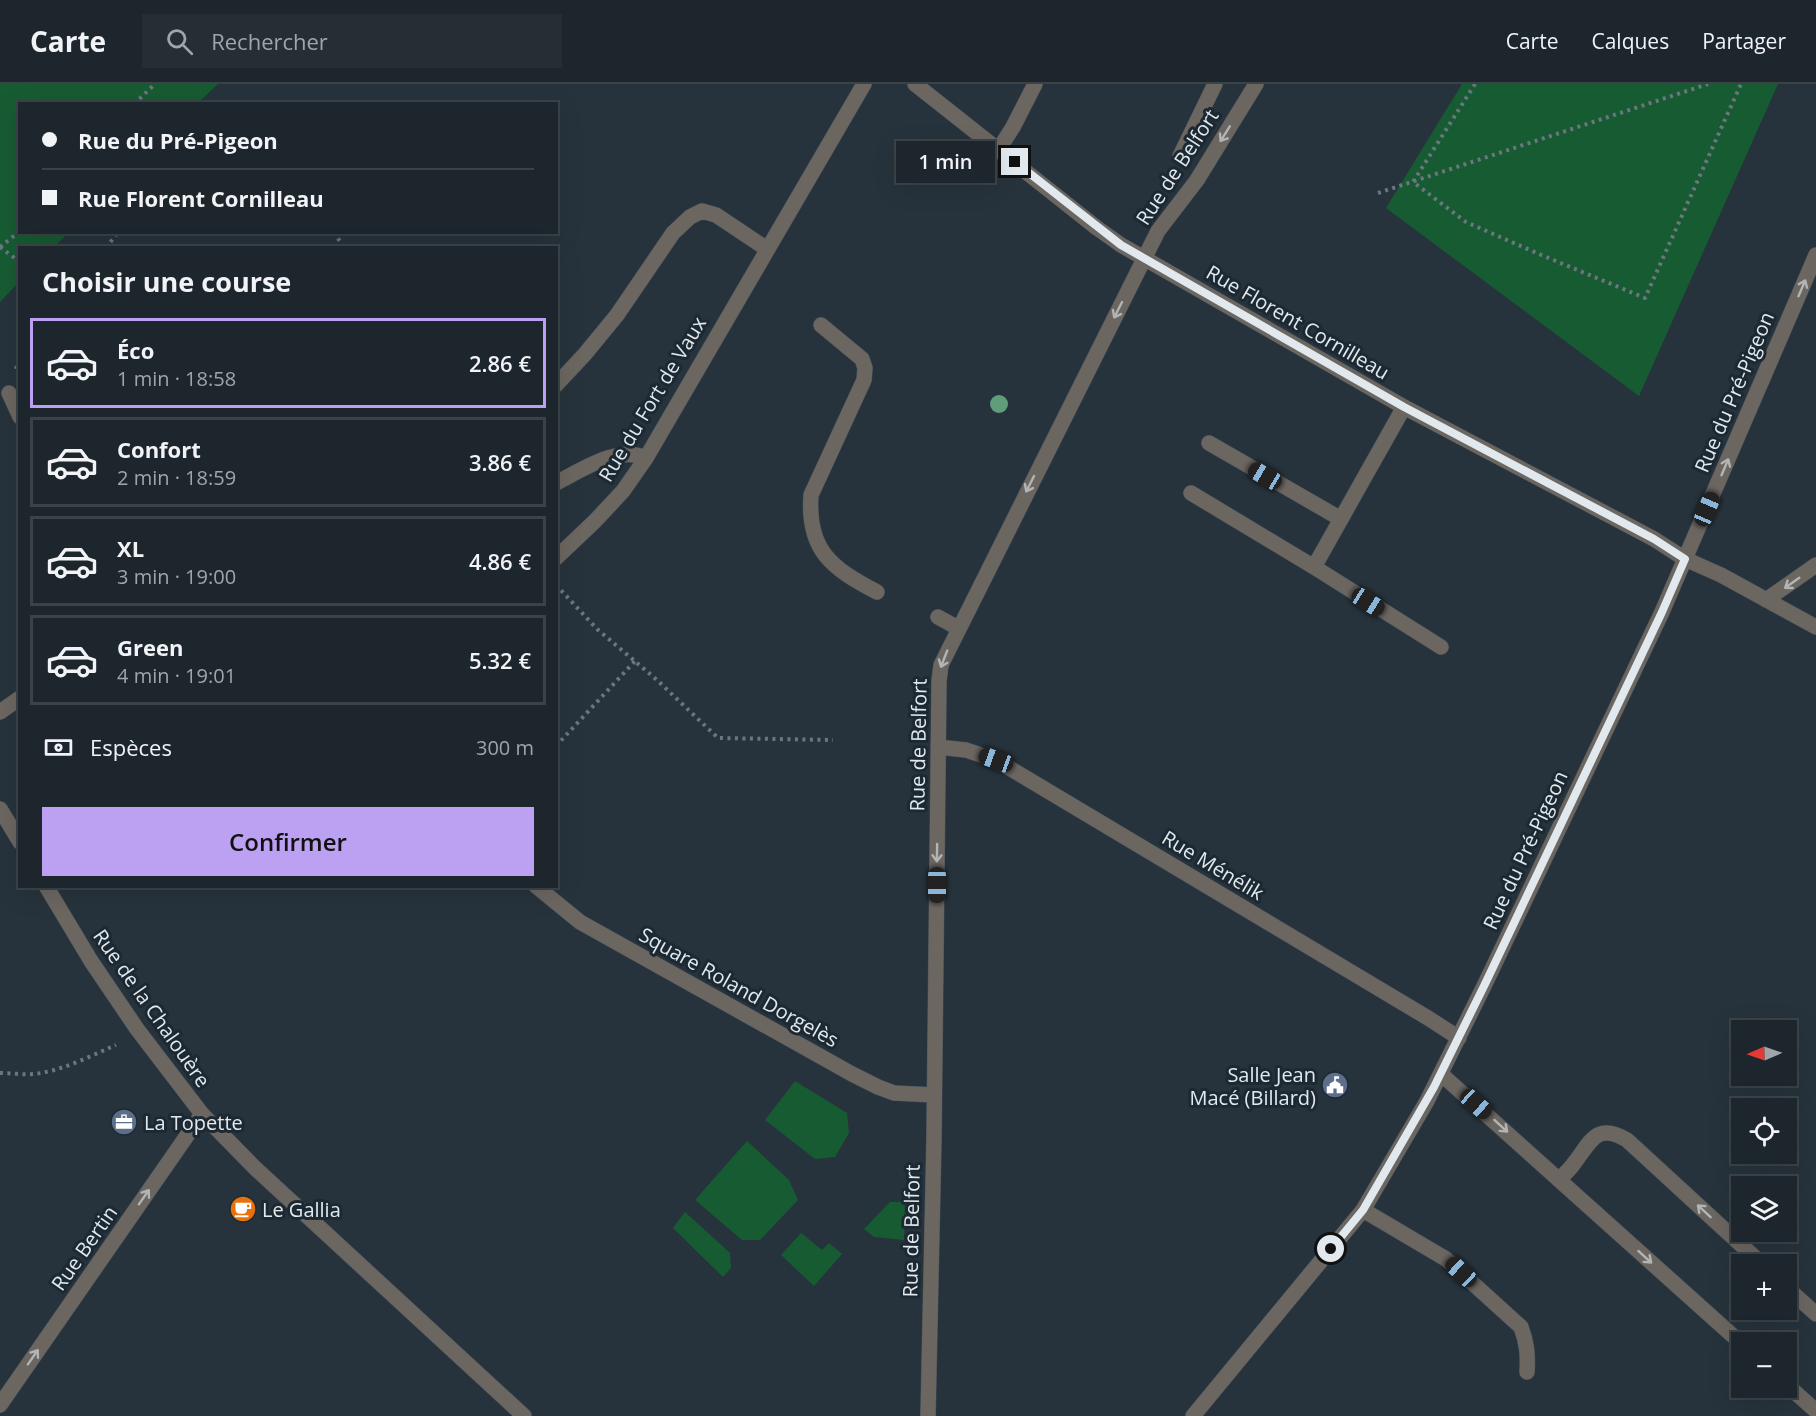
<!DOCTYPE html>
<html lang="fr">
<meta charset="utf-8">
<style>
:root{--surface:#1d262d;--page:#252e35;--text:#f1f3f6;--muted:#a0a5aa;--line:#3b4349;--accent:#bca0f2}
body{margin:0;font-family:"Open Sans",sans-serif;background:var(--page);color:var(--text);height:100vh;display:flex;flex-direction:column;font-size:22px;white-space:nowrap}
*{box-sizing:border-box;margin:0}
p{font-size:20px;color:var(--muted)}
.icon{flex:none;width:33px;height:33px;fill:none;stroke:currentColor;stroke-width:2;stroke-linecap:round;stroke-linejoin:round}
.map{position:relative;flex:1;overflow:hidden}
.details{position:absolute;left:18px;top:162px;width:540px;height:642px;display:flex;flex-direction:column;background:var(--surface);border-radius:0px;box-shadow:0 6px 24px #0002,0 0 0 2px var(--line)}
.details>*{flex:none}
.guide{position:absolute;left:18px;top:18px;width:540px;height:132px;border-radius:0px;box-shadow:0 6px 24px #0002,0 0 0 2px var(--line);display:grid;align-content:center;height:132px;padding:0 24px;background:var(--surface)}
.needle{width:39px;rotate:268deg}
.controls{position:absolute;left:1731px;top:936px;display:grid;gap:12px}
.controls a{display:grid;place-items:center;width:66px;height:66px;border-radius:0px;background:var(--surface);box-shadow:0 6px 24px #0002,0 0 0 2px var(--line);font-size:30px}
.end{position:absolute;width:27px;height:27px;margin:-14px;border:8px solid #e1e9ef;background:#111;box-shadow:0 0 0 3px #111}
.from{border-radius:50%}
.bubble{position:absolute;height:42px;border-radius:0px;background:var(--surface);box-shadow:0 6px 24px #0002,0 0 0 2px var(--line);font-size:20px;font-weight:600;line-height:42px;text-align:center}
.car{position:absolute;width:18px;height:36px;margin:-18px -9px;border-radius:8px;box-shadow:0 0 4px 2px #0007;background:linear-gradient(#222 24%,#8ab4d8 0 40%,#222 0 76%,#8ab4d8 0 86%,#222 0)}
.guide b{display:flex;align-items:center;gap:21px;height:57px;font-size:22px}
.guide b+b{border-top:2px solid var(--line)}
.guide i{width:15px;height:15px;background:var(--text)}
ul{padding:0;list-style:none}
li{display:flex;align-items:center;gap:18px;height:90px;margin:0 12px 9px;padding:0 12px;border:3px solid var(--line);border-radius:0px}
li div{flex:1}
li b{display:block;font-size:22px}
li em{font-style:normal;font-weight:600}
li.current{border-color:var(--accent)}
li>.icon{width:54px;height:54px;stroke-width:1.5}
h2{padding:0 24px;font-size:27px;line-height:72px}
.pay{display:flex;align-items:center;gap:15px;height:66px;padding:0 24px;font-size:22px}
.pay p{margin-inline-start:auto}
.button{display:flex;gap:12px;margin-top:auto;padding:12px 24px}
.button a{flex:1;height:69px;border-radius:0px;background:var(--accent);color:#111;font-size:24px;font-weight:600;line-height:69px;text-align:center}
header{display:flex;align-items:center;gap:36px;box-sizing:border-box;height:84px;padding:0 30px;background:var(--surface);border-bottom:2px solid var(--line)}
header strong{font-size:28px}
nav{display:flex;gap:33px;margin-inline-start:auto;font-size:21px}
.search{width:420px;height:54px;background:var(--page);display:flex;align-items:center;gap:15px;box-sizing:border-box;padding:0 21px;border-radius:0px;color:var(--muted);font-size:22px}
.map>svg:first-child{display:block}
.green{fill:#175b33}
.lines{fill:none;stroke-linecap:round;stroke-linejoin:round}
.service-casing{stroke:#455059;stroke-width:16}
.minor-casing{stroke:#455059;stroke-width:16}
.tertiary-casing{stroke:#455059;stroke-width:16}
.path{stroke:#6b767e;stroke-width:4;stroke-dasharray:3 4.5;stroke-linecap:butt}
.service{stroke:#6c6661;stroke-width:15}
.minor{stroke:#6c6661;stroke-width:15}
.tertiary{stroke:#6c6661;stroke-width:15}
.tree{fill:#5f9d7b}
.oneway{stroke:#b2b5b6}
.route{stroke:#e1e9ef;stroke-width:8}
.labels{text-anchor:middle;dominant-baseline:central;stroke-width:6;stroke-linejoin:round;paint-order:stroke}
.street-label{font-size:20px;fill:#e1e9ef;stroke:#1d2932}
.poi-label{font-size:20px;fill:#e1e9ef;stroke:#1d2932;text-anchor:start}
</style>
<header>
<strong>Carte</strong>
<div class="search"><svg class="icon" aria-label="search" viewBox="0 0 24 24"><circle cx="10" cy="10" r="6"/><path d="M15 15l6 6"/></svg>Rechercher</div>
<nav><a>Carte</a><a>Calques</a><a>Partager</a></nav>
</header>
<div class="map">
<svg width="1816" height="1332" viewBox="0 0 1816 1332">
<rect width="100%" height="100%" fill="#27333c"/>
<!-- green -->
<path class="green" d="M 0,0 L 218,0 L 198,19 L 20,20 L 20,148 L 68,149 L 54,163 L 20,164 L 19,198 L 0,218 Z
M 1462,0 L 1778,0 L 1639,312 L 1386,124 Z
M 795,997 L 847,1029 L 849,1049 L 835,1073 L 815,1075 L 765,1036 Z
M 747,1057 L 789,1096 L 798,1116 L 760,1156 L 742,1156 L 695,1116 Z
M 890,1118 L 905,1118 L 904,1156 L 874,1153 L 864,1145 Z
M 685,1128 L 730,1169 L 731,1184 L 723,1193 L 673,1144 Z
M 801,1149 L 822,1166 L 829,1159 L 842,1170 L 814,1202 L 781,1171 Z"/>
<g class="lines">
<defs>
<path id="service" d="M 1180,72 L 1215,0
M 821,241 L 862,275 L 865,284 L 864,296 L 811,411 C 807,466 831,484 877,508
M 1209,359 L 1341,435
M 938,533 L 958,544
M 1363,1126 L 1446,1175 L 1521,1243 C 1527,1259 1528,1271 1527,1288"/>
<path id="minor" d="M 915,0 L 1097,144 L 1121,161 L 1404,323 L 1654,455 L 1685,475 L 1721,491 L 1816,543
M 999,65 L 1013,43 L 1035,0
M 556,301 L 585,270 L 617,231 L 673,149 L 690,133 L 702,127 L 716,131 L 767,165
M 9,309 L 20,333
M 1404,323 L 1314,483 L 1441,563
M 556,399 C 582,386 618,361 646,374
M 1191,409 L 1314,483
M 556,474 L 595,437 L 623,407 L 646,374 L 864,0
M 1766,516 L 1816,481
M 0,628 L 20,614
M 938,663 L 966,666 L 996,676 L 1428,934 L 1459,954
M 536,802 L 580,838 L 852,990 L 878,1003 L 894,1009 L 934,1011
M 1441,990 L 1742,1260
M 1559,1095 C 1565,1090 1571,1084 1575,1078 C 1591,1057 1597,1038 1627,1056 L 1762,1180
M 1786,1203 L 1816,1230
M 1786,1300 L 1816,1327
M 0,1321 L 202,1030
M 928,1332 L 934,1054 L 939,597 L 941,581 L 1158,147 L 1197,96 L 1256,0
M 1193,1332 L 1363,1126 L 1427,1017 L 1485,900 L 1662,528 L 1816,171"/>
<path id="tertiary" d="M 0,725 L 20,758
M 46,802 L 91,877 L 137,945 L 202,1030 L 255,1084 L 524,1332"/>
</defs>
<!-- service casing -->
<use href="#service" class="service-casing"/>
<!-- minor casing -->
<use href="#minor" class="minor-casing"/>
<!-- tertiary casing -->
<use href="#tertiary" class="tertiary-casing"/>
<!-- path -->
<path class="path" d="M 1475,0 L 1413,98 L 1466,138 L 1539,170 L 1645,214 L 1741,0
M 134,20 L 155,0
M 1378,109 L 1708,0
M 334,148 L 344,164
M 0,163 L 20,147
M 0,163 L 20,178
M 106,164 L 118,148
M 16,285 L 20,273
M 556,501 L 597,545 L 657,596 L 718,654 L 833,656
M 556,662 L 635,577
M 0,989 C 11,989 23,991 34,990 C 62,987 90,972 116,961"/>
<!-- service -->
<use href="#service" class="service"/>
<!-- minor -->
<use href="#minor" class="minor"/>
<!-- tertiary -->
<use href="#tertiary" class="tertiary"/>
</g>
<!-- trees -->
<circle class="tree" cx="999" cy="320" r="9"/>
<!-- one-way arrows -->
<defs><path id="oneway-shaft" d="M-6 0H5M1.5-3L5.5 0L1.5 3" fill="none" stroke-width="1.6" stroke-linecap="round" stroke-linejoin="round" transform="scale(1.5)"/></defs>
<g class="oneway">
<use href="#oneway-shaft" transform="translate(1225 50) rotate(122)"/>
<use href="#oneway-shaft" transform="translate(1802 204) rotate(-67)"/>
<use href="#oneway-shaft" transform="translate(1118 226) rotate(117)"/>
<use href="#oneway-shaft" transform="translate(1725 383) rotate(-67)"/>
<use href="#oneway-shaft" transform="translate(1030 400) rotate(117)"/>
<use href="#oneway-shaft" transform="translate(1792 499) rotate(145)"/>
<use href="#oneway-shaft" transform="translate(944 575) rotate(111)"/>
<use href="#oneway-shaft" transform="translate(937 769) rotate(91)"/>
<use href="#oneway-shaft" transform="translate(1501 1042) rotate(42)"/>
<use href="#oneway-shaft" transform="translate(144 1113) rotate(-55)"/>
<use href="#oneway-shaft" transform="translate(1704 1127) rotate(-137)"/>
<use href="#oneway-shaft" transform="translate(1645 1173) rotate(42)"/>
<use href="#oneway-shaft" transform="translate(33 1273) rotate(-55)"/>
</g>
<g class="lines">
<!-- route -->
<path class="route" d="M 1015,78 L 1121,161 L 1404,323 L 1654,455 L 1685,475 L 1662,528 L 1485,900 L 1434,1003 L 1363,1126 L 1331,1165"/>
</g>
<!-- icons -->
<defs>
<symbol id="civic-disc" viewBox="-11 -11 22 22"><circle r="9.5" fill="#5c6f8a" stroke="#1d2932"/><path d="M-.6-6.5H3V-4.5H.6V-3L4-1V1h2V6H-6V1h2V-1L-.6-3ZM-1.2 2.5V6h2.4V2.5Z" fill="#fff"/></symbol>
<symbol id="office-disc" viewBox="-11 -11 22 22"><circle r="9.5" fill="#5c6f8a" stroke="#1d2932"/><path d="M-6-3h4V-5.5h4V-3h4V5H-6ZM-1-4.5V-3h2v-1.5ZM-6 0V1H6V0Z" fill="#fff"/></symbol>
<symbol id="cafe-disc" viewBox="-11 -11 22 22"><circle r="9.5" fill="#e8710a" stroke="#1d2932"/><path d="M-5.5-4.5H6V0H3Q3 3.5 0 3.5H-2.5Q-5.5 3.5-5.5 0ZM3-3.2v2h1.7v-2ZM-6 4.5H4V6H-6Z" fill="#fff"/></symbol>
</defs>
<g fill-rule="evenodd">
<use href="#civic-disc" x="1320" y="986" width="30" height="30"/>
<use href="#office-disc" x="109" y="1023" width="30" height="30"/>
<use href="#cafe-disc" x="228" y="1110" width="30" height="30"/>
</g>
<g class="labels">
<!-- street labels -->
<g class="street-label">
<text transform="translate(1177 83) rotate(-57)">Rue de Belfort</text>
<text transform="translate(1298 238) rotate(30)">Rue Florent Cornilleau</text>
<text transform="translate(1734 308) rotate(-67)">Rue du Pré-Pigeon</text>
<text transform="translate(652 315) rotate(-59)">Rue du Fort de Vaux</text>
<text transform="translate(918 661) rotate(-89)">Rue de Belfort</text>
<text transform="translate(1525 766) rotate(-65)">Rue du Pré-Pigeon</text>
<text transform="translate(1213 781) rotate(31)">Rue Ménélik</text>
<text transform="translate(739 903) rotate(29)">Square Roland Dorgelès</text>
<text transform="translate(152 924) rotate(55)">Rue de la Chalouère</text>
<text transform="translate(911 1147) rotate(-89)">Rue de Belfort</text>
<text transform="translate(84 1164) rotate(-55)">Rue Bertin</text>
</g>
<!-- poi labels -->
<g class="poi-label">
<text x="1316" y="990" text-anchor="end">Salle Jean<tspan x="1316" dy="23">Macé (Billard)</tspan></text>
<text x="144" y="1038">La Topette</text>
<text x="262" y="1125">Le Gallia</text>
</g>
</g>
</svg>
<div class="controls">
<a><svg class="needle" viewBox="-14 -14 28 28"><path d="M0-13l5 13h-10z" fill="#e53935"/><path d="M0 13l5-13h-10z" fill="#a0a5aa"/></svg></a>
<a><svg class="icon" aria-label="locate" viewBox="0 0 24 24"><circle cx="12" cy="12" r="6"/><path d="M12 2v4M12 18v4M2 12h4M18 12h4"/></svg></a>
<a><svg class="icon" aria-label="layers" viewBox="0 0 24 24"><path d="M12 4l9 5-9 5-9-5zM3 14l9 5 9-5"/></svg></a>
<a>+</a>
<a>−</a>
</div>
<i class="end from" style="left:1331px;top:1165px"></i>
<i class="end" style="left:1015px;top:78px"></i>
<div class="bubble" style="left:896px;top:57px;width:99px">1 min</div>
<i class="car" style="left:1265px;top:392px;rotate:300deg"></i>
<i class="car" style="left:1707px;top:425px;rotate:23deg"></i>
<i class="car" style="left:1368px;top:518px;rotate:122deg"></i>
<i class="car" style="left:996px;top:676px;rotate:290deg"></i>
<i class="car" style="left:937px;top:801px;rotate:180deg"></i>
<i class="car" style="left:1476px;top:1020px;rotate:132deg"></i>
<i class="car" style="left:1461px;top:1188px;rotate:313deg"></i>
<div class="guide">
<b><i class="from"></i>Rue du Pré-Pigeon</b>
<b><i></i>Rue Florent Cornilleau</b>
</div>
<section class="details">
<h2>Choisir une course</h2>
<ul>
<li class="current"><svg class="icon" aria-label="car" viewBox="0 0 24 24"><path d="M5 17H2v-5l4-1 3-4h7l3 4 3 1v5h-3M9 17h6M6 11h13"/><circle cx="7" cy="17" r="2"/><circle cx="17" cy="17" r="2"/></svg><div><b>Éco</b><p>1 min · 18:58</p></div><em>2.86 €</em></li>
<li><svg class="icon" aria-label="car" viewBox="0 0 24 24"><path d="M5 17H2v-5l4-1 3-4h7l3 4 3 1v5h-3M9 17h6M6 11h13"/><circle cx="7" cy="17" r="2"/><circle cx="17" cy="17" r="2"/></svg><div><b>Confort</b><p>2 min · 18:59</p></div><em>3.86 €</em></li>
<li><svg class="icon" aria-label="car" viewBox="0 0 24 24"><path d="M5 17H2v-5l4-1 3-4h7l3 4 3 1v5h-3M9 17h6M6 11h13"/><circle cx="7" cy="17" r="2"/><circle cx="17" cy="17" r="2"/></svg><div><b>XL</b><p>3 min · 19:00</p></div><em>4.86 €</em></li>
<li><svg class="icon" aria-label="car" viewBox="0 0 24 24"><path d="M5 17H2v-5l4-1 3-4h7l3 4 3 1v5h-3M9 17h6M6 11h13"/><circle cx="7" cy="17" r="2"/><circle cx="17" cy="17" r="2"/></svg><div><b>Green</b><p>4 min · 19:01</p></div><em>5.32 €</em></li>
</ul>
<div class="pay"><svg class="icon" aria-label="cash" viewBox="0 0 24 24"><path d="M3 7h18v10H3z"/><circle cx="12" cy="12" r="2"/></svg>Espèces<p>300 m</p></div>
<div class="button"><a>Confirmer</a></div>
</section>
</div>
